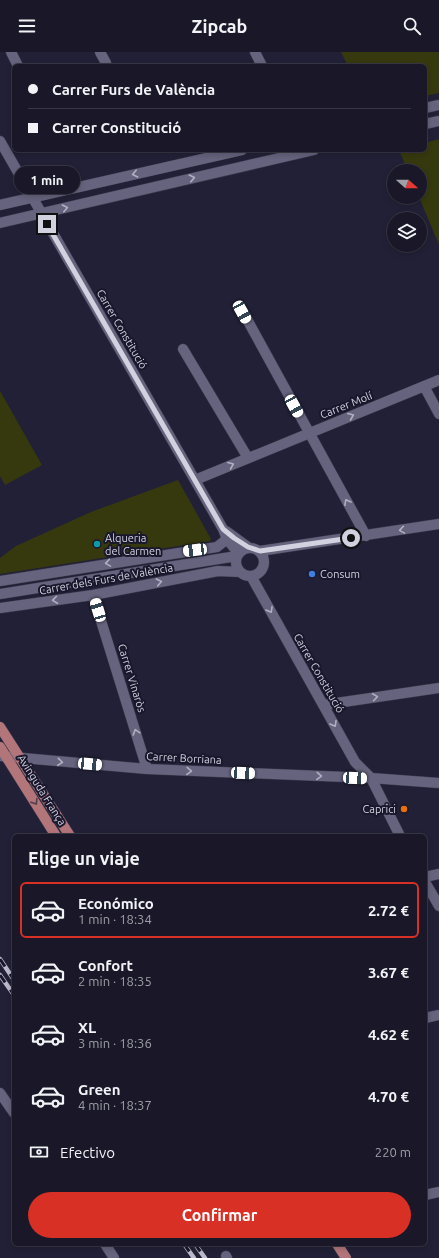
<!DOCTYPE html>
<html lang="es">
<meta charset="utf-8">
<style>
:root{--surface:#1a1828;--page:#232130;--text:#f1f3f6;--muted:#9fa0a8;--line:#383745;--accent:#d93025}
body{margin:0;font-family:Ubuntu,sans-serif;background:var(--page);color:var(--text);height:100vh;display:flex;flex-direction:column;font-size:15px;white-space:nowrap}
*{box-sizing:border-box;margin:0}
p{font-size:13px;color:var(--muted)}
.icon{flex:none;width:22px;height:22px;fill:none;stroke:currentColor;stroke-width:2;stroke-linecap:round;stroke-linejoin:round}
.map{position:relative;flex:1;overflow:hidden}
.sheet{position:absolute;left:12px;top:782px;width:415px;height:412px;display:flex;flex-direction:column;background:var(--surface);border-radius:6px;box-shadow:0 2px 6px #0003,0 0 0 1px var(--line)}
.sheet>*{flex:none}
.guide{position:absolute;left:12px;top:12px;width:415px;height:88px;border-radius:6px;box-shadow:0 2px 6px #0003,0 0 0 1px var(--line);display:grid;align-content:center;height:88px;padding:0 16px;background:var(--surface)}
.needle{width:26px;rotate:111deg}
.controls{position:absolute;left:387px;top:112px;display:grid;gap:8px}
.controls a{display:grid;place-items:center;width:40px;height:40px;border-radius:50%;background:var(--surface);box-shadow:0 2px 6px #0003,0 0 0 1px var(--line);font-size:20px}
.end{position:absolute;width:18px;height:18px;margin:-9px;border:5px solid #d2d1e0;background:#111;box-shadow:0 0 0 2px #111}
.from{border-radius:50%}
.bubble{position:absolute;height:28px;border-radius:14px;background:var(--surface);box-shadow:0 2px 6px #0003,0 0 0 1px var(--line);font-size:13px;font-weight:700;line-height:28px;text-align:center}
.car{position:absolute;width:12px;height:24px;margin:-12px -6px;border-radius:5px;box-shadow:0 0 3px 1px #0007;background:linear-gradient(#fff 24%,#345 0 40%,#fff 0 76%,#345 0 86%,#fff 0)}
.guide b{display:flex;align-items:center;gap:14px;height:38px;font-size:15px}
.guide b+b{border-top:1px solid var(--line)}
.guide i{width:10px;height:10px;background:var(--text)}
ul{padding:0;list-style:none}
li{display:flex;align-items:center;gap:12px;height:56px;margin:0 8px 6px;padding:0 8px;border:2px solid transparent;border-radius:6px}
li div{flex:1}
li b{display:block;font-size:15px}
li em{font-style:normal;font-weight:700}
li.selected{border-color:var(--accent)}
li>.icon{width:36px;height:36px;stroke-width:1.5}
h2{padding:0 16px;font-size:18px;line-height:48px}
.pay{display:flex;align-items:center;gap:10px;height:44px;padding:0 16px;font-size:15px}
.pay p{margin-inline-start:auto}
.action{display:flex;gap:8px;margin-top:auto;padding:8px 16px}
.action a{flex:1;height:46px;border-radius:24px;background:var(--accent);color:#fff;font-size:16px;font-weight:700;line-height:46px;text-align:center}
header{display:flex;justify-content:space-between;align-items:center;height:52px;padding:0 16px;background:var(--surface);font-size:18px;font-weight:700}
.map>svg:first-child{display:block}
.green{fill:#36390e}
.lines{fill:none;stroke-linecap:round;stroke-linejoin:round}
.minor-casing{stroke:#3f3d50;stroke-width:11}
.major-casing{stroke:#3f3d50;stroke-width:11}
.minor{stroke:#65637d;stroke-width:10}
.major{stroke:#b27579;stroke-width:10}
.rail-casing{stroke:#bbbaca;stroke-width:4.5}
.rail{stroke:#19172c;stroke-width:3;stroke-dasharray:9;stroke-linecap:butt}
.oneway{stroke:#b1b0c2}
.oneway2{stroke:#563d4b}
.route{stroke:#d2d1e0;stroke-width:5}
.culture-dot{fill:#0f9aa8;stroke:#19172c;stroke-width:1.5}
.shop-dot{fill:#3f7fe0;stroke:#19172c;stroke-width:1.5}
.food-dot{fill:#e8710a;stroke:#19172c;stroke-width:1.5}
.labels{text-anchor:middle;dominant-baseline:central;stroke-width:4;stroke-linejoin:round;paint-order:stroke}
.street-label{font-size:11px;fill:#d2d1e0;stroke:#19172c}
.poi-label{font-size:11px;fill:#d2d1e0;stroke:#19172c;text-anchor:start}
</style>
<header><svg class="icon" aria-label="menu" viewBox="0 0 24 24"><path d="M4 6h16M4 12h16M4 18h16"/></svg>Zipcab<svg class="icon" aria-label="search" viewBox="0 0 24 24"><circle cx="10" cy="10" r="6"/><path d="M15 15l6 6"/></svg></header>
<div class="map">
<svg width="439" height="1206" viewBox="0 0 439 1206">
<rect width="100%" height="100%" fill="#222036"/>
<!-- green -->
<path class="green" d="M 341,0 L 439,0 L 439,41 L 425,44 L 425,14 L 348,14 Z
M 439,87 L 439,193 L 419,145 L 420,119 L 408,119 L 399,98 L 425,98 L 425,91 Z
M 0,339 L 42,413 L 5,433 L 0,424 Z
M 178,428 L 211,487 L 210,489 L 0,522 L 0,506 L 16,494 L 91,460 Z"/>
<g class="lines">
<defs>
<path id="minor" d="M 11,0 L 18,14
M 100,0 L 106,11
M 255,0 L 262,14
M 425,56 L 439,53
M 425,72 L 439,69
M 0,89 L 223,477 L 227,487 L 238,501
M 0,153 L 242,98
M 0,171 L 314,98
M 243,260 L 366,484
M 183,297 L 248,406
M 424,334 L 439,362
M 195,428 L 439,328
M 226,479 L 248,495
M236 510a14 14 0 1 1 28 0a14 14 0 1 1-28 0Z
M 260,499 L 439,472
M 251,524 L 355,710 L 371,726 L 400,784
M 0,529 L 217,495 L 227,487
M 0,542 L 237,504
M 93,543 L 147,717
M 0,556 L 93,543 L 218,519 L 240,520
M 323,653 L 439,636
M 0,704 L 147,717 L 371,726 L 439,731
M 425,825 L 439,822
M 425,830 L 439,854
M 425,966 L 439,963
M 0,1041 L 14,1061
M 425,1143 L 439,1140
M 105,1192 L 114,1206
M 226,1204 L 227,1206"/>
<path id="major" d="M 0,675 L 70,784
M 0,695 L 56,784
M 337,1192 L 346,1206"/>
</defs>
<!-- minor casing -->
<use href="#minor" class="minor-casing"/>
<!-- major casing -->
<use href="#major" class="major-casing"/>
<!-- minor -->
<use href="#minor" class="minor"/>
<!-- major -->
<use href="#major" class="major"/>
<defs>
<path id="rail" d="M 0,907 L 14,928
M 0,923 L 14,943
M 184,1192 L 194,1206
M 195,1192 L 205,1206"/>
</defs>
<!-- rail casing -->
<use href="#rail" class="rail-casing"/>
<!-- rail -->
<use href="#rail" class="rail"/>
</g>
<!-- one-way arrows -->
<defs><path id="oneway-chevron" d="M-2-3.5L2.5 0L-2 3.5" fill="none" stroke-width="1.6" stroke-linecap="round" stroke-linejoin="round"/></defs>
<g class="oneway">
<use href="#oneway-chevron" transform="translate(135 122) rotate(167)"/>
<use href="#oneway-chevron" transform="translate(192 126) rotate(-13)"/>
<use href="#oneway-chevron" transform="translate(65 156) rotate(-13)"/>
<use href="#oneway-chevron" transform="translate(351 364) rotate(-22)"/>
<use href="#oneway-chevron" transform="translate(231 413) rotate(-22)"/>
<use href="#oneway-chevron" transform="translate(347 450) rotate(-119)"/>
<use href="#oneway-chevron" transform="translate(402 478) rotate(171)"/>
<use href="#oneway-chevron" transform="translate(108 511) rotate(171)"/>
<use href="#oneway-chevron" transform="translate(159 530) rotate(-11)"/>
<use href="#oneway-chevron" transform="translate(55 548) rotate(172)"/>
<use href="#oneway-chevron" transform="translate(270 558) rotate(60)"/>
<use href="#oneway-chevron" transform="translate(375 645) rotate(-8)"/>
<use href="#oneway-chevron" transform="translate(334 672) rotate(60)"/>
<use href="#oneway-chevron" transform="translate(136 680) rotate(-107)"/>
<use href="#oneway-chevron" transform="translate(60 710) rotate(5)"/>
<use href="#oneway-chevron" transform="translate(189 719) rotate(2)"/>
<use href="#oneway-chevron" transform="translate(319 724) rotate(2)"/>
</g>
<use class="oneway2" href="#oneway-chevron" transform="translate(35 750) rotate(58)"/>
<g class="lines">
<!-- route -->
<path class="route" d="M 47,172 L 223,477 L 234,486 L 248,495 L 260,499 L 351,486"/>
</g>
<!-- markers -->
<circle class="culture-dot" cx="97" cy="492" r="4"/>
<circle class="shop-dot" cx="312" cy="522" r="4"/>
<circle class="food-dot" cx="404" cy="757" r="4"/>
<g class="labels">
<!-- street labels -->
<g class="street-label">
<text transform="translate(122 277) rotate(60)">Carrer Constitució</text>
<text transform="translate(346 353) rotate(-22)">Carrer Molí</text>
<text transform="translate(106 527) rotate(-10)">Carrer dels Furs de València</text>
<text transform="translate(319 621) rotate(60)">Carrer Constitució</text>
<text transform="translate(132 626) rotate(73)">Carrer Vinaròs</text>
<text transform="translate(184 706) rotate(3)">Carrer Borriana</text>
<text transform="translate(42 738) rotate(58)">Avinguda França</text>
</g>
<!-- poi labels -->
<g class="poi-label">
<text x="105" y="486">Alqueria<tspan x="105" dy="13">del Carmen</tspan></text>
<text x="320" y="522">Consum</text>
<text x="396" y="757" text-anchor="end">Caprici</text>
</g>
</g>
</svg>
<div class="controls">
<a><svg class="needle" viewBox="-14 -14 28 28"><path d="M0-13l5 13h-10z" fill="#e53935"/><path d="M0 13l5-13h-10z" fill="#9fa0a8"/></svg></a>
<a><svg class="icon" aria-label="layers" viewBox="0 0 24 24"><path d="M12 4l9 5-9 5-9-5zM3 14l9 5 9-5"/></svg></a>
</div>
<i class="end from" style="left:351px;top:486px"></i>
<i class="end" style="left:47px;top:172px"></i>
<div class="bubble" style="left:14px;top:114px;width:66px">1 min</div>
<i class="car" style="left:242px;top:260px;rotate:151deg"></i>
<i class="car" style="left:294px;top:354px;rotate:151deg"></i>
<i class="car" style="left:195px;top:498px;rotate:263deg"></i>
<i class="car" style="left:98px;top:558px;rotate:343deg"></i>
<i class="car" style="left:90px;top:712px;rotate:95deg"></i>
<i class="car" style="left:243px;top:721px;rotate:93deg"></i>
<i class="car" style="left:355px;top:726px;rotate:93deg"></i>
<div class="guide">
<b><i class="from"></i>Carrer Furs de València</b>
<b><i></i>Carrer Constitució</b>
</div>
<section class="sheet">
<h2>Elige un viaje</h2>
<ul>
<li class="selected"><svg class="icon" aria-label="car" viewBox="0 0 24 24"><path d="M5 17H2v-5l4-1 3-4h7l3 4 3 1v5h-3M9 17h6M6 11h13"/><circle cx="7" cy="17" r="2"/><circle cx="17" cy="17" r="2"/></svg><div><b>Económico</b><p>1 min · 18:34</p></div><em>2.72 €</em></li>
<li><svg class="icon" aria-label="car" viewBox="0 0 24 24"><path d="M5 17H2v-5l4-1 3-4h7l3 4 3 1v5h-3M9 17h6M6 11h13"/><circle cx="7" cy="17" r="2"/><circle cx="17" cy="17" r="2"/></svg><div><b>Confort</b><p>2 min · 18:35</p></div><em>3.67 €</em></li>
<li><svg class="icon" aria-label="car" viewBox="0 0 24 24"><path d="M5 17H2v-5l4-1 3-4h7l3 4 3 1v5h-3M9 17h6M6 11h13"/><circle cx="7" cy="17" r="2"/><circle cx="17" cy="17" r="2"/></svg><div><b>XL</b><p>3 min · 18:36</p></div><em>4.62 €</em></li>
<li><svg class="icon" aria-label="car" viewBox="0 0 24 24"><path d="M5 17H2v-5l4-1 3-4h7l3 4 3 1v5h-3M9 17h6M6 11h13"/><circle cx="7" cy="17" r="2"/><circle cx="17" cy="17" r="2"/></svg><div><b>Green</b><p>4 min · 18:37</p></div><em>4.70 €</em></li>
</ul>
<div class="pay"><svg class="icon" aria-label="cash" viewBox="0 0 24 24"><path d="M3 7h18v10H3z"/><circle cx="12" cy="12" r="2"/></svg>Efectivo<p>220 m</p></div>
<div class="action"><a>Confirmar</a></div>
</section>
</div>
